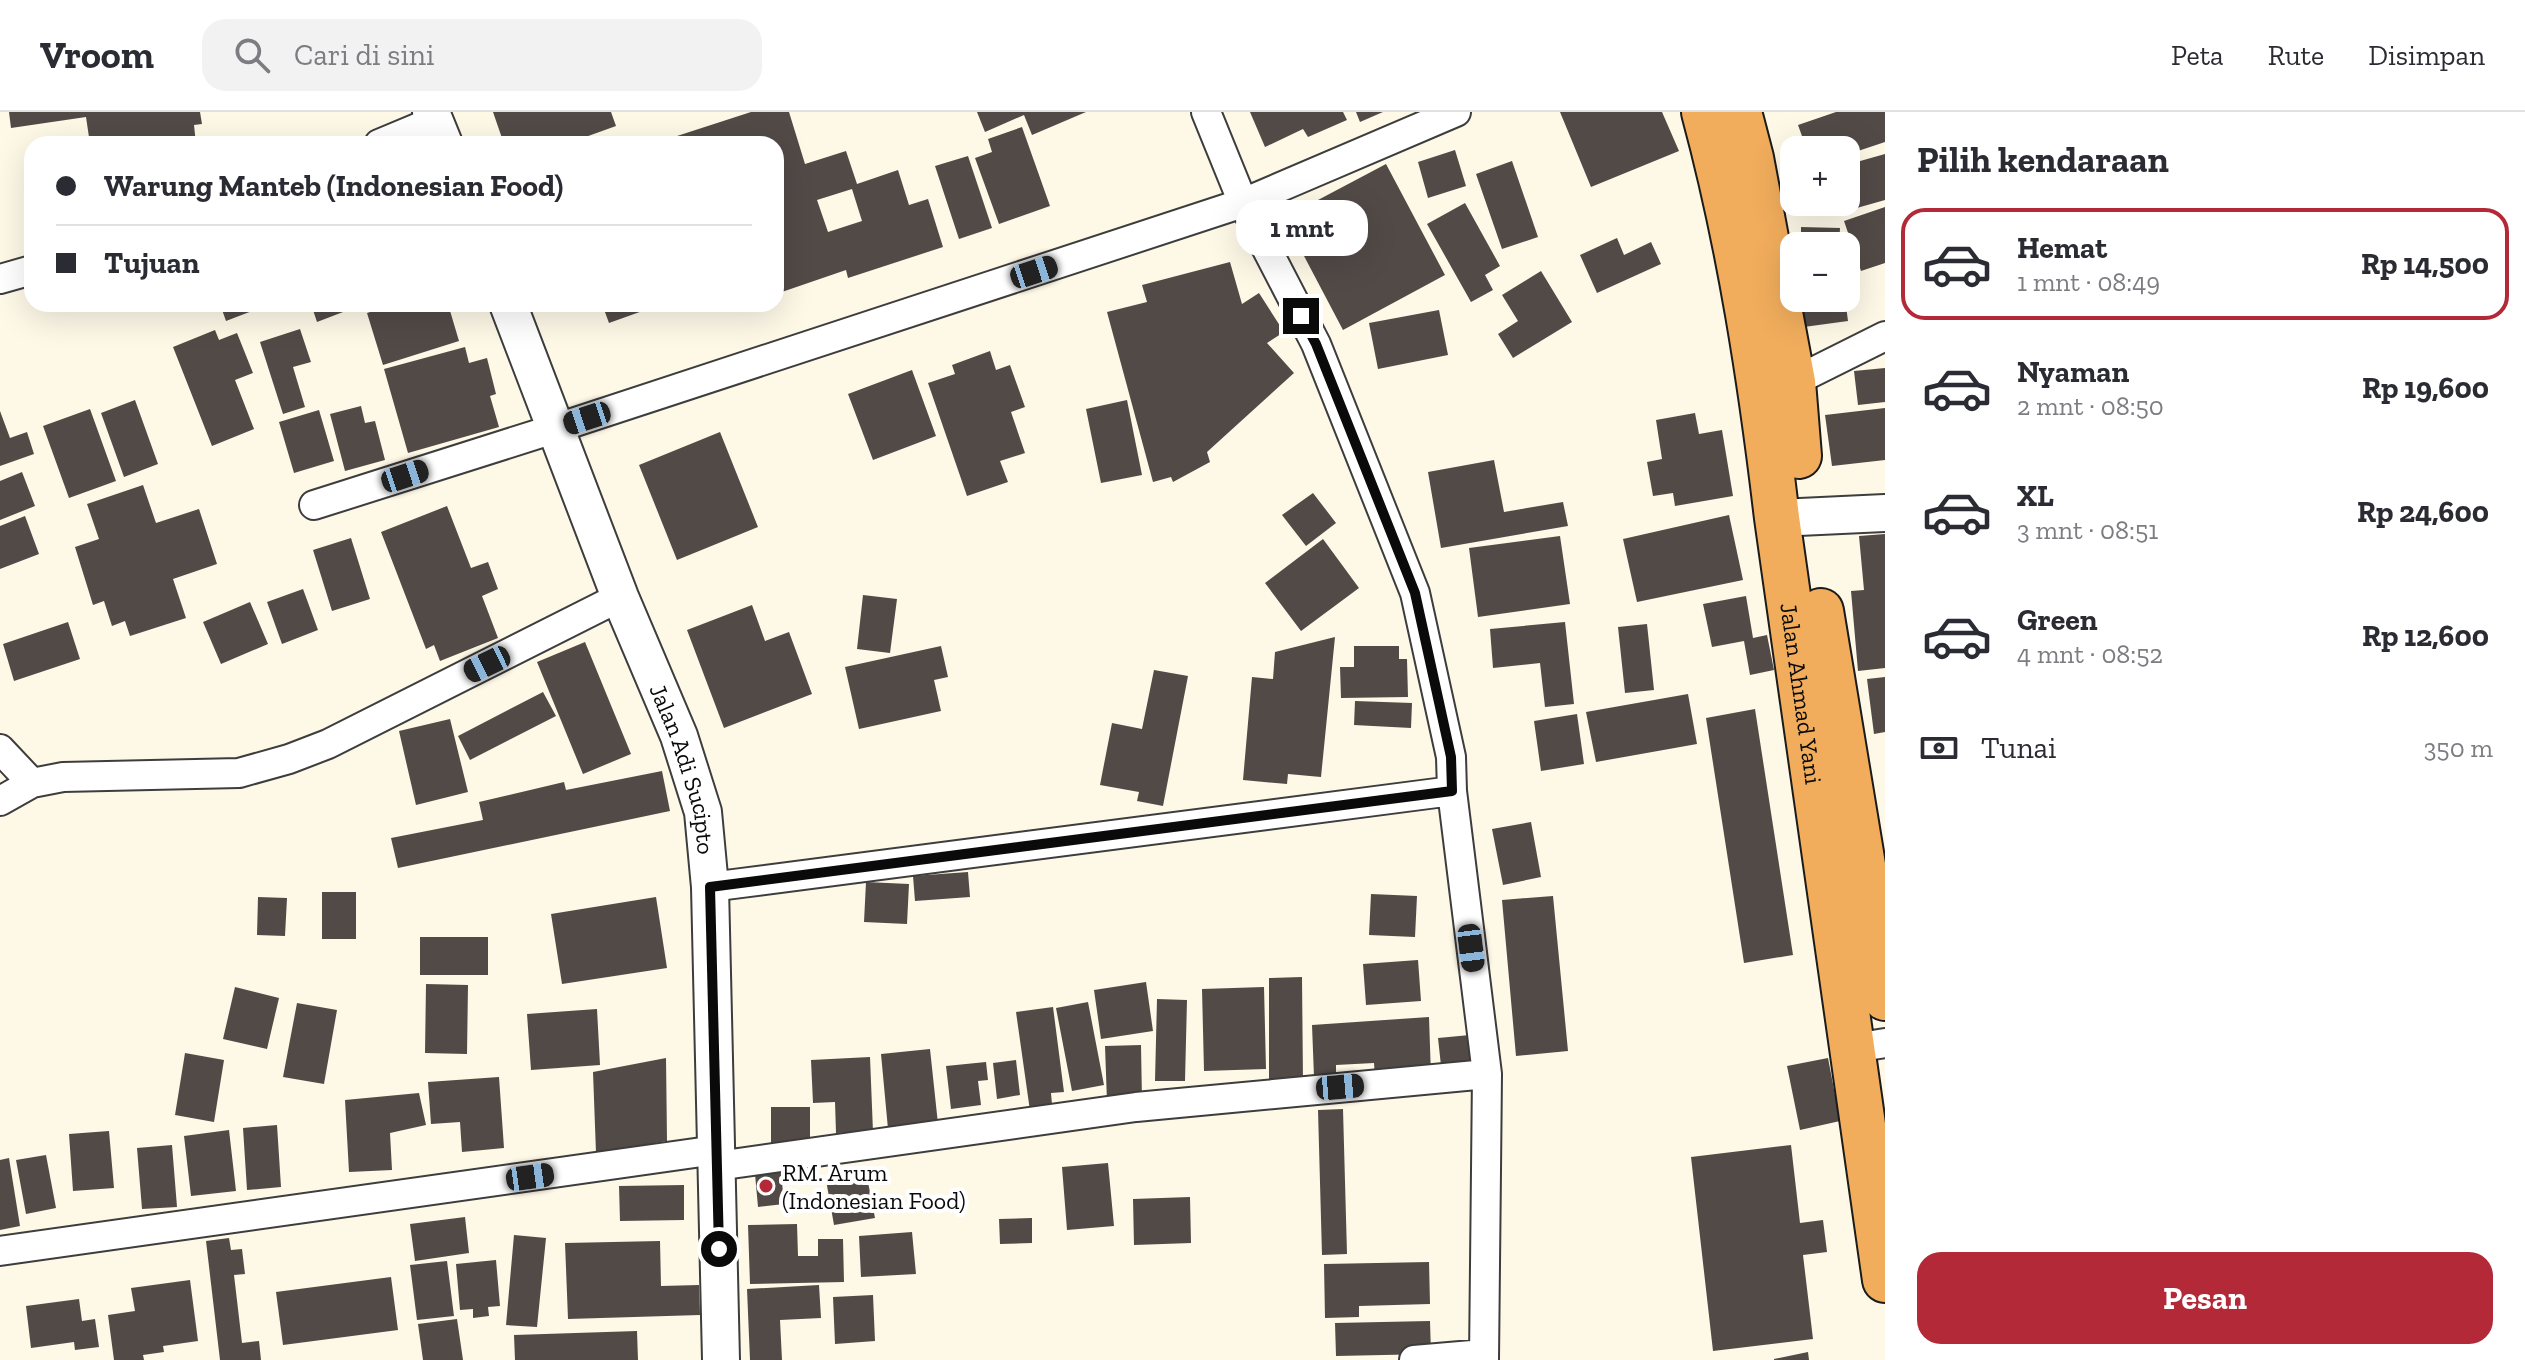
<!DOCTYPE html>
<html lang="id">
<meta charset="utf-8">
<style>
:root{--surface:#fff;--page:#f2f2f3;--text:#2b2b33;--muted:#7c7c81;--line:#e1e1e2;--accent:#b32937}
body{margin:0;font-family:"Zilla Slab",serif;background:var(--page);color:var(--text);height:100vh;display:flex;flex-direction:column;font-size:30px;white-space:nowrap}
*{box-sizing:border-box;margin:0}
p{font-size:26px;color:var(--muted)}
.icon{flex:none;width:44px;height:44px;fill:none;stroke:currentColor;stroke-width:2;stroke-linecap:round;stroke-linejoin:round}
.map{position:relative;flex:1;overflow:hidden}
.drawer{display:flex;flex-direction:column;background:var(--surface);width:640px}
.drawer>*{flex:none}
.hud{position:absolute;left:24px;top:24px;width:760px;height:176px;border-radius:24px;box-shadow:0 8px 32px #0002;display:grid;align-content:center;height:176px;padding:0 32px;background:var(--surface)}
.controls{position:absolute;left:1780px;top:24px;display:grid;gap:16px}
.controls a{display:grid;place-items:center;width:80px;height:80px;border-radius:16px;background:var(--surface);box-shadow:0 8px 32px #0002;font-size:40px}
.end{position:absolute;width:36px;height:36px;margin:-18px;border:10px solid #0a0a0a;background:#fff;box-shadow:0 0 0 4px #fff}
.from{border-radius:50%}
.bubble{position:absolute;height:56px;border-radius:24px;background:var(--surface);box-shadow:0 8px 32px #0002;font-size:26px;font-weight:700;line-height:56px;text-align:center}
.car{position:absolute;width:24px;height:48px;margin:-24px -12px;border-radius:10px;box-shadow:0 0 6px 2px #0007;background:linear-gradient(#222 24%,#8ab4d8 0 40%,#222 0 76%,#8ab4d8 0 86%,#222 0)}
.hud b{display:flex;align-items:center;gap:28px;height:76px;font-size:30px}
.hud b+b{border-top:2px solid var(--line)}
.hud i{width:20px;height:20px;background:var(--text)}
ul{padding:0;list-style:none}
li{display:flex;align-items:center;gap:24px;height:112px;margin:0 16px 12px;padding:0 16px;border:4px solid transparent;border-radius:24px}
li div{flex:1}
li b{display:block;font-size:30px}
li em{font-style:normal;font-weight:700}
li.selected{border-color:var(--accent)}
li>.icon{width:72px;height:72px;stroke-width:1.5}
h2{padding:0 32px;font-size:36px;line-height:96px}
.pay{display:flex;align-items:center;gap:20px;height:88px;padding:0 32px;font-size:30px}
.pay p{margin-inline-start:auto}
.primary-button{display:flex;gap:16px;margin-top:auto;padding:16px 32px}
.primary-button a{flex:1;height:92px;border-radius:24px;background:var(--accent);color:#fff;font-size:32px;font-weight:700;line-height:92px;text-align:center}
header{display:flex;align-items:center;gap:48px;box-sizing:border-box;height:112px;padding:0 40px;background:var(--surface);border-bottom:2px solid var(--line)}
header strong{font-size:38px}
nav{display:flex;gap:44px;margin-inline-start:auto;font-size:28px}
.search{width:560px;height:72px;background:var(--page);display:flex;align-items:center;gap:20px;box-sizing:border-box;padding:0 28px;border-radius:24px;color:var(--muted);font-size:30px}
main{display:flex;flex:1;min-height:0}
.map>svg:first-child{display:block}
.building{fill:#524a47;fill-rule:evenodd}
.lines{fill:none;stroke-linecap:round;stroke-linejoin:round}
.minor-casing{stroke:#3d3d3d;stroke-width:32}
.tertiary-casing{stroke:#3d3d3d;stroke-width:40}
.trunk-casing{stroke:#1b1b1b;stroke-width:48}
.minor{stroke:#fff;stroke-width:28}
.tertiary{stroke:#fff;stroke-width:36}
.trunk{stroke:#f1ad5c;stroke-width:44}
.route{stroke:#0a0a0a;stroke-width:10}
.poi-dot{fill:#b32937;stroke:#fff;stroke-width:3}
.labels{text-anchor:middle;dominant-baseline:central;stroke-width:8;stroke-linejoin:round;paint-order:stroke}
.street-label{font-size:24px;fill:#0a0a0a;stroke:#fff}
.poi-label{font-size:24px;fill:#0a0a0a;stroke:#fff;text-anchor:start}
</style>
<header>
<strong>Vroom</strong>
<div class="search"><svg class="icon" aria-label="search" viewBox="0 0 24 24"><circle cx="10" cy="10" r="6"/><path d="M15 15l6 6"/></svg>Cari di sini</div>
<nav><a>Peta</a><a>Rute</a><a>Disimpan</a></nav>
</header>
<main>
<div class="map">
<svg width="1885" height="1248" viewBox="0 0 1885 1248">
<rect width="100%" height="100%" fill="#fef8e7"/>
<!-- building -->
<path class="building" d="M 9,0 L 200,0 L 202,12 L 194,13 L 196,32 L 90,32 L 86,5 L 11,16 Z
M 493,0 L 611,0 L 616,14 L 566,32 L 504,32 Z
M 751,0 L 789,0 L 805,52 L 846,39 L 857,72 L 898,58 L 909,93 L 928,87 L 943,135 L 848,166 L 846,158 L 776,182 L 776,32 L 680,32 L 677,24 ZM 852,77 L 862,109 L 828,120 L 817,88 Z
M 977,0 L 1086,0 L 1032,23 L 1024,3 L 985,20 Z
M 1250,0 L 1343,0 L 1347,8 L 1308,25 L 1303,17 L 1265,35 Z
M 1356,0 L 1383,0 L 1360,10 Z
M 1560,0 L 1662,0 L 1679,39 L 1591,75 Z
M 1836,0 L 1885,0 L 1885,30 L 1846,43 L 1846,38 L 1807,38 L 1798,13 Z
M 1022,15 L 1050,94 L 999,112 L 975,46 L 992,40 L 988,27 Z
M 1455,38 L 1466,74 L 1428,86 L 1418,50 Z
M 1885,42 L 1885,88 L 1832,103 L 1829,90 L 1846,90 L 1846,53 Z
M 968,44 L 992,116 L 959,127 L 935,54 Z
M 1512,49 L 1538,125 L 1502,137 L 1476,62 Z
M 1386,52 L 1445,163 L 1343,218 L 1284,106 Z
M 1465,91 L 1500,154 L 1485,163 L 1493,178 L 1471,190 L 1427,112 Z
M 1885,95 L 1885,151 L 1861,159 L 1844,109 Z
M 1801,115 L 1840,116 L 1839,134 L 1801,134 Z
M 1617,126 L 1624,143 L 1651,130 L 1661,152 L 1597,181 L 1580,143 Z
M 1230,150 L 1242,192 L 1259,181 L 1284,220 L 1267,231 L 1294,261 L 1207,340 L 1210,350 L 1173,370 L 1171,365 L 1153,370 L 1107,200 L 1147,190 L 1142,173 Z
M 1541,159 L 1572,210 L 1513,246 L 1498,222 L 1518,209 L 1502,183 Z
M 1794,186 L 1845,186 L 1848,209 L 1789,217 Z
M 220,192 L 270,192 L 226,209 Z
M 311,192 L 364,192 L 317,210 Z
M 396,192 L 448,192 L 459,229 L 383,253 L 367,201 Z
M 602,192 L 662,192 L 609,211 Z
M 1439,198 L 1448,243 L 1378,257 L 1369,211 Z
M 300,217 L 311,250 L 293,255 L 305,295 L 283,302 L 260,230 Z
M 215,218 L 219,228 L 237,221 L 253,261 L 235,268 L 254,317 L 212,334 L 173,235 Z
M 465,235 L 469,251 L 487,246 L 496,282 L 490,284 L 499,315 L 408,341 L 384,257 Z
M 990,239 L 996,258 L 1010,253 L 1025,295 L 1011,300 L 1025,341 L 1000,349 L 1008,370 L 967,384 L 928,271 L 955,262 L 952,253 Z
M 1885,256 L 1885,290 L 1858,293 L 1854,259 Z
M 912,258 L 936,324 L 873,348 L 848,282 Z
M 135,288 L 158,352 L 124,365 L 101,301 Z
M 1127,288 L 1142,363 L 1101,371 L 1086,297 Z
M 361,294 L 365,311 L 375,309 L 385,348 L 345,359 L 330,302 Z
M 1885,296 L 1885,348 L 1832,354 L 1825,303 Z
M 90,297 L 116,369 L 69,386 L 43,314 Z
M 319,298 L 334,349 L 294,361 L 279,310 Z
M 0,299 L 10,326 L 27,320 L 34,342 L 0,354 Z
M 1695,301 L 1699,322 L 1722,318 L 1733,384 L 1675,394 L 1673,381 L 1653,384 L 1647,350 L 1662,347 L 1656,308 Z
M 720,320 L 758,415 L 677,448 L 639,353 Z
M 1494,348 L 1504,400 L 1563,390 L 1568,414 L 1441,436 L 1428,360 Z
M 22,360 L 35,394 L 0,408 L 0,369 Z
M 143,373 L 156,411 L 199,397 L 217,452 L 173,467 L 186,506 L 130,524 L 125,509 L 112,514 L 104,489 L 93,493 L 75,435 L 99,427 L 87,392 Z
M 1313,381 L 1336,411 L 1306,434 L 1282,403 Z
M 447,394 L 471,456 L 488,450 L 498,477 L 482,484 L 498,526 L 440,549 L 434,533 L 426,537 L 381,420 Z
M 1729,403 L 1743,468 L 1637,490 L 1623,427 Z
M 25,404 L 39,442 L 0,457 L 0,414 Z
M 1885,422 L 1885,556 L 1858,559 L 1851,479 L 1864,478 L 1859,424 Z
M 1560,424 L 1570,492 L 1478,505 L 1469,436 Z
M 351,426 L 370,487 L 332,499 L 313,438 Z
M 1323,427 L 1359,476 L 1301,519 L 1265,471 Z
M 303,477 L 318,518 L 282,532 L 267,490 Z
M 863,483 L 897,487 L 890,541 L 857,537 Z
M 1746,484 L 1753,526 L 1767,523 L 1774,558 L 1750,563 L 1744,529 L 1712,535 L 1703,492 Z
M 250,490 L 268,532 L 221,552 L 203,510 Z
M 752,493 L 765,529 L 789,520 L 812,582 L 724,616 L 687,518 Z
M 68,510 L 80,547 L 14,569 L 3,532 Z
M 1565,510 L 1574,592 L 1545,595 L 1540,551 L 1493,556 L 1490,517 Z
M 1647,512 L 1654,578 L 1625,581 L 1618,515 Z
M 1335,525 L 1321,665 L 1288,662 L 1287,672 L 1243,668 L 1252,565 L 1273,567 L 1275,540 Z
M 585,530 L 631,642 L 583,662 L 537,550 Z
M 941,534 L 948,565 L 934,568 L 941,599 L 859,617 L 845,555 Z
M 1354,534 L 1399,534 L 1399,547 L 1407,547 L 1408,585 L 1341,586 L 1340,555 L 1354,555 Z
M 1154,558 L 1188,564 L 1163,694 L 1137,689 L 1139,680 L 1100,673 L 1112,611 L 1142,617 Z
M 1885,565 L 1885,620 L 1874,622 L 1867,567 Z
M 543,580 L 556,604 L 470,648 L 458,624 Z
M 1688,582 L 1697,632 L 1596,650 L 1586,600 Z
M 1355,589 L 1412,591 L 1411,616 L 1354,613 Z
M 1755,597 L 1793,843 L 1744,851 L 1706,606 Z
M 1577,602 L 1584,652 L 1541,659 L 1534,609 Z
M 450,607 L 468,680 L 416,693 L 399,619 Z
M 662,659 L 670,699 L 398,756 L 391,726 L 483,708 L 479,690 L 564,670 L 566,678 Z
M 1531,710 L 1541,765 L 1503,773 L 1492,717 Z
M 968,760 L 970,785 L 915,789 L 913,764 Z
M 866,770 L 909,772 L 907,812 L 864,810 Z
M 322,780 L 356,780 L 356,827 L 322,827 Z
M 1371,782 L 1417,784 L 1415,825 L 1369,823 Z
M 1553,784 L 1568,939 L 1516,944 L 1502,788 Z
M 258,785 L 287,786 L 285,824 L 257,823 Z
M 656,785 L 667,856 L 562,872 L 551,802 Z
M 420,825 L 488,825 L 488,863 L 420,863 Z
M 1418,848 L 1421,889 L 1366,893 L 1363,852 Z
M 1302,865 L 1303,970 L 1269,970 L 1269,866 Z
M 1146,870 L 1153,919 L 1101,927 L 1094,878 Z
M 426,872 L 468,873 L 467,942 L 425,941 Z
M 235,875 L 279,886 L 267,937 L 223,927 Z
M 1264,875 L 1266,957 L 1204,959 L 1202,877 Z
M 1157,887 L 1187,888 L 1185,969 L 1155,969 Z
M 1088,890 L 1104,973 L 1072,979 L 1056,896 Z
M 297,891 L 337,898 L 324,972 L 283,965 Z
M 1053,895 L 1064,980 L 1051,981 L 1053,1004 L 1031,1006 L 1016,900 Z
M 597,897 L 600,953 L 531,958 L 527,902 Z
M 1429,905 L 1431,964 L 1375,966 L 1374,951 L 1336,953 L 1336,964 L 1314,965 L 1312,913 Z
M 1470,923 L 1474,960 L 1442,963 L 1438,926 Z
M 1141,933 L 1142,989 L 1107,990 L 1105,934 Z
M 930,937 L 938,1012 L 888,1017 L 881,942 Z
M 185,941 L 224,948 L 214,1010 L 175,1003 Z
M 870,945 L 873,1020 L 836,1021 L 835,990 L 813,991 L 811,948 Z
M 666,946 L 667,1029 L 596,1041 L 593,960 Z
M 1828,946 L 1840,1009 L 1800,1018 L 1787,954 Z
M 1016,948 L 1020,983 L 997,987 L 993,951 Z
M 986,950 L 988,968 L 978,969 L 981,993 L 951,997 L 946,954 Z
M 499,965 L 504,1036 L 462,1040 L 460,1010 L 431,1012 L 428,970 Z
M 419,981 L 426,1013 L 390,1021 L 392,1058 L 349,1060 L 345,988 Z
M 771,995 L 810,995 L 810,1031 L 771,1031 Z
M 1343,997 L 1347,1142 L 1322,1143 L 1318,998 Z
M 277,1013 L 281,1075 L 247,1078 L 243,1016 Z
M 229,1018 L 236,1079 L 191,1084 L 184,1024 Z
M 109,1019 L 114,1076 L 73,1079 L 69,1022 Z
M 172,1033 L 177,1095 L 142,1097 L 137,1036 Z
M 1791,1033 L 1800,1111 L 1823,1108 L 1827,1140 L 1803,1143 L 1813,1227 L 1713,1239 L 1691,1045 Z
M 46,1043 L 56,1096 L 26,1102 L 16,1048 Z
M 9,1046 L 20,1114 L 0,1118 L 0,1048 Z
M 1108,1051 L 1114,1114 L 1067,1118 L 1062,1055 Z
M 781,1059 L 784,1092 L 758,1095 L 755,1062 Z
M 866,1060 L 875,1106 L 834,1113 L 826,1068 Z
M 684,1073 L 684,1108 L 620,1109 L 619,1074 Z
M 1190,1085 L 1191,1131 L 1134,1133 L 1133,1087 Z
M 465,1105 L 469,1141 L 415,1149 L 410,1112 Z
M 1032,1106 L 1032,1131 L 1000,1132 L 999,1107 Z
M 797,1112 L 798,1144 L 818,1144 L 818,1127 L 843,1127 L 844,1170 L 750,1172 L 748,1113 Z
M 912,1120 L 916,1162 L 861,1165 L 859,1124 Z
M 514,1123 L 546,1126 L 537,1215 L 506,1213 Z
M 229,1126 L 231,1138 L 242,1137 L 245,1162 L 234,1163 L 242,1231 L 259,1229 L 261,1248 L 220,1248 L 206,1129 Z
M 660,1129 L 661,1174 L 699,1173 L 700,1203 L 568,1207 L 565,1131 Z
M 496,1148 L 500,1194 L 488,1195 L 489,1204 L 473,1206 L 473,1197 L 460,1198 L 456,1152 Z
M 447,1149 L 454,1204 L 417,1208 L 410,1153 Z
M 1429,1150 L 1430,1192 L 1359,1194 L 1359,1205 L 1325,1206 L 1324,1152 Z
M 391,1165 L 398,1218 L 283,1233 L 276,1180 Z
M 190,1168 L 198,1229 L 163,1234 L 164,1240 L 143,1243 L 144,1248 L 114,1248 L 108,1203 L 135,1199 L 131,1176 Z
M 819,1173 L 821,1206 L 780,1208 L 782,1248 L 750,1248 L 747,1177 Z
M 873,1183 L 875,1229 L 835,1232 L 833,1185 Z
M 79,1187 L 82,1209 L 95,1207 L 99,1235 L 75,1238 L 74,1230 L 31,1236 L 26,1194 Z
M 457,1207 L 463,1248 L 423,1248 L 418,1212 Z
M 1430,1209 L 1431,1242 L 1336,1244 L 1335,1211 Z
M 637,1219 L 638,1248 L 515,1248 L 514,1223 Z
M 1808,1240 L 1809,1248 L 1774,1248 L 1774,1247 Z"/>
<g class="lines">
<defs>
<path id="minor" d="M 1206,0 L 1243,91 L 1316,232 L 1415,481 L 1451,645 L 1452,679 L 1487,962 L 1484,1248
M 379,32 L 434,9
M 0,167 L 32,158
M 1793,270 L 1885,224
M 314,393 L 557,316 L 1243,91 L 1456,0
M 0,637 L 32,671
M 0,689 L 32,671 L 63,665 L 239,661 L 289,647 L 328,632 L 620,485
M 710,775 L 1452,679
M 1854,936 L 1885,931
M 717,1054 L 1136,995 L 1487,962
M 0,1139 L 716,1038
M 1414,1248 L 1484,1242"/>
<g id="tertiary">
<path d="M 431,0 L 444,32"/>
<path id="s1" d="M 508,192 L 620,485 L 679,624 L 703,700 L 710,775 L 721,1248"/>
<path d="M 1777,406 L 1885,401"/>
</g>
<g id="trunk">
<path id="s2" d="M 1704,0 C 1740,133 1761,270 1777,406 L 1885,1168"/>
<path d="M 1739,0 L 1751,46 L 1793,270 L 1799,344"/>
<path d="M 1821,499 L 1885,886"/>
</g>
</defs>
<!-- minor casing -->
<use href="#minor" class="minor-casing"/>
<!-- tertiary casing -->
<use href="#tertiary" class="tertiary-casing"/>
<!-- trunk casing -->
<use href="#trunk" class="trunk-casing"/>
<!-- minor -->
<use href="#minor" class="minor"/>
<!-- tertiary -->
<use href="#tertiary" class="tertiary"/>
<!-- trunk -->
<use href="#trunk" class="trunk"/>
</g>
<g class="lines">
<!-- route -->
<path class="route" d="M 719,1137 L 710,775 L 1452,679 L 1451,645 L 1415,481 L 1316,232 L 1301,204"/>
</g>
<!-- markers -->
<circle class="poi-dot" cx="766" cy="1074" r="8"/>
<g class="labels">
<!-- street labels -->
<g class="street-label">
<text stroke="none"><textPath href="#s2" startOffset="590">Jalan Ahmad Yani</textPath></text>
<text stroke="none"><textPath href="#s1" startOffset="498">Jalan Adi Sucipto</textPath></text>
</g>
<!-- poi labels -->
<g class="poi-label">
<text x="782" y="1060">RM. Arum<tspan x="782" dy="28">(Indonesian Food)</tspan></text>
</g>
</g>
</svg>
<div class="controls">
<a>+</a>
<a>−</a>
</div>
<i class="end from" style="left:719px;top:1137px"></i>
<i class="end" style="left:1301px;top:204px"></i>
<div class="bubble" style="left:1236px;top:88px;width:132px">1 mnt</div>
<i class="car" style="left:1034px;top:160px;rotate:72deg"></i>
<i class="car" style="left:587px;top:306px;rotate:252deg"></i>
<i class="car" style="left:405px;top:364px;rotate:72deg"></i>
<i class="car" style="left:487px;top:552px;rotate:244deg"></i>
<i class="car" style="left:1471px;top:836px;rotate:173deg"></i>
<i class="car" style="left:1340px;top:975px;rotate:85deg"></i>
<i class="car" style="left:530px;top:1065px;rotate:82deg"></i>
<div class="hud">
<b><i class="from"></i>Warung Manteb (Indonesian Food)</b>
<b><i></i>Tujuan</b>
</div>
</div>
<section class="drawer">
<h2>Pilih kendaraan</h2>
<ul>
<li class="selected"><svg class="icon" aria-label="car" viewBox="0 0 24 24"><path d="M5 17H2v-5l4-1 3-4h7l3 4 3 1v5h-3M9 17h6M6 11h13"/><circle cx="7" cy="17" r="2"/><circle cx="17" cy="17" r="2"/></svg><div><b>Hemat</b><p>1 mnt · 08:49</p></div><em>Rp 14,500</em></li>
<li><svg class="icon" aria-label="car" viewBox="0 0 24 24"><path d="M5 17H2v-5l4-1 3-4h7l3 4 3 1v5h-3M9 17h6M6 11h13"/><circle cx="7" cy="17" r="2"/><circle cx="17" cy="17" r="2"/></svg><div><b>Nyaman</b><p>2 mnt · 08:50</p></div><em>Rp 19,600</em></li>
<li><svg class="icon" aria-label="car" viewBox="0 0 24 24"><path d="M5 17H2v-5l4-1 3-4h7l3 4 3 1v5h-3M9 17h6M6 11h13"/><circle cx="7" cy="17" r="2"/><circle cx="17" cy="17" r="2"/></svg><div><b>XL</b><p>3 mnt · 08:51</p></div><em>Rp 24,600</em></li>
<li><svg class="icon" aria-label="car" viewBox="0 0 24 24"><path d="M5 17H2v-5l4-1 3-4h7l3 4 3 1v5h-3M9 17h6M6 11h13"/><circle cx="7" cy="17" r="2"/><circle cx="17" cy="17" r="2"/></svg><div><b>Green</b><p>4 mnt · 08:52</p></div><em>Rp 12,600</em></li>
</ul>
<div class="pay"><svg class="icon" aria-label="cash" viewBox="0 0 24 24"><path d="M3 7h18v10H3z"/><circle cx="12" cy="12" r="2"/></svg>Tunai<p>350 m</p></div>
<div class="primary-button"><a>Pesan</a></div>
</section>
</main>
